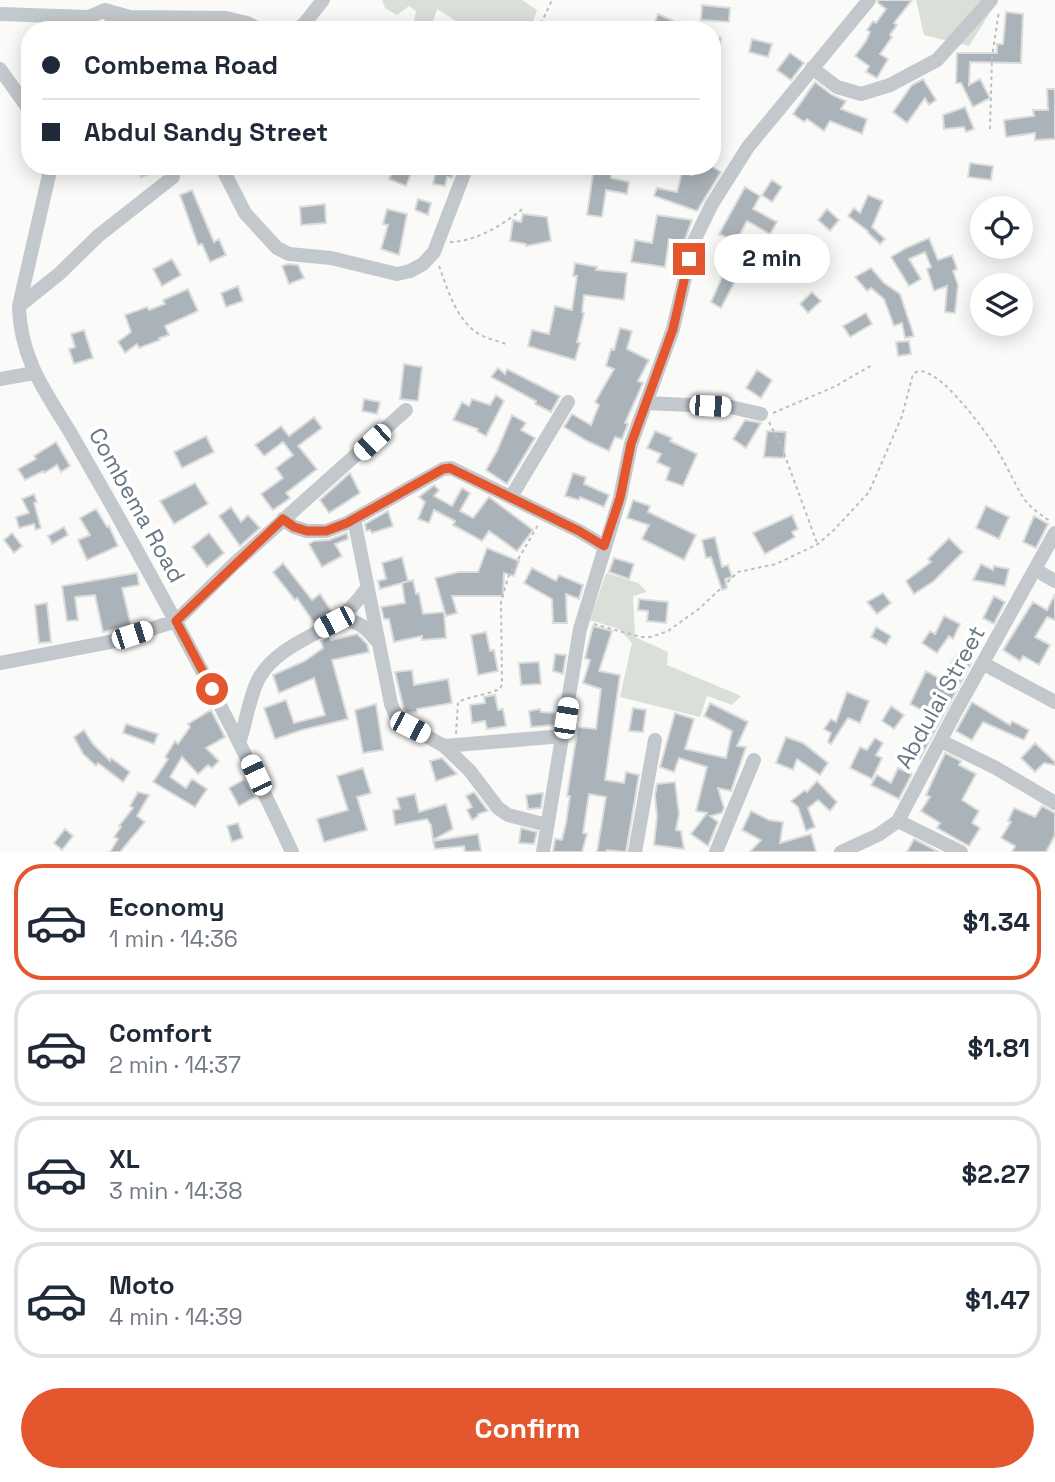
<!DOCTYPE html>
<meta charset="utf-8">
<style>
:root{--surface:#fff;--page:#f6f6f7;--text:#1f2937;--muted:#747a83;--line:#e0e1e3;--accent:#e4572e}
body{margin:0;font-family:"Space Grotesk",sans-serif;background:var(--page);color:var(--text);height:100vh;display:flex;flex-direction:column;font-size:26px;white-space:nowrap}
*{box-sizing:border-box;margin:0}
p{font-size:23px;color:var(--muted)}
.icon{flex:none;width:38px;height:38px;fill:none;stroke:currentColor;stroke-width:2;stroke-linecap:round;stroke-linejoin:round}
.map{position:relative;height:852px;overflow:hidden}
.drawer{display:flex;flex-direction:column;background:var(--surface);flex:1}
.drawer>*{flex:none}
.banner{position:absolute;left:21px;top:21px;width:700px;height:154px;border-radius:28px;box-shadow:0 4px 18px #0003;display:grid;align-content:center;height:154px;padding:0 21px;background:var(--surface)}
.fabs{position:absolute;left:970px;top:196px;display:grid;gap:14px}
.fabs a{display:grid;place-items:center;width:63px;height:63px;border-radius:50%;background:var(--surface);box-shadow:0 4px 18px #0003;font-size:35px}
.end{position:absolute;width:32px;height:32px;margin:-16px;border:9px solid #e4572e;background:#fff;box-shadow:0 0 0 4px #fff}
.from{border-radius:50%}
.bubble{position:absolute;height:49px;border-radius:24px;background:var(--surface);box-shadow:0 4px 18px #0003;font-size:23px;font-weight:700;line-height:49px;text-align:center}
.car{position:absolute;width:21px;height:42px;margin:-21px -10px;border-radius:9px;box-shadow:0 0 5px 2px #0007;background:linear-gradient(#fff 24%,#345 0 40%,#fff 0 76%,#345 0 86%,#fff 0)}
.banner b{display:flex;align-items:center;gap:24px;height:66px;font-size:26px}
.banner b+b{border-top:2px solid var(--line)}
.banner i{width:18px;height:18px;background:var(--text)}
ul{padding:12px 0 0;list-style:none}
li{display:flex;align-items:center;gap:21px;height:116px;margin:0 14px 10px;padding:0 7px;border:4px solid var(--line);border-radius:28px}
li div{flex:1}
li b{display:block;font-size:26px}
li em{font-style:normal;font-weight:700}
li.selected{border-color:var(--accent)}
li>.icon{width:63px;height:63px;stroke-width:1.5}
.action{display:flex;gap:14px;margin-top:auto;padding:14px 21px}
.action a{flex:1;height:80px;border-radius:42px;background:var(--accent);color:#fff;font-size:28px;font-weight:700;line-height:80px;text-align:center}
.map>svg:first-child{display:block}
.green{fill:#dadfd7}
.building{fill:#aab3b9;stroke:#dcdcda;stroke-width:2}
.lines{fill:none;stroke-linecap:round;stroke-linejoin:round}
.path{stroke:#bbbfc2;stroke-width:2;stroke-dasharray:3.5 3.5;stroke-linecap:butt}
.minor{stroke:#c3c8cc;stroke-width:14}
.route{stroke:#e4572e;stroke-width:9}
.labels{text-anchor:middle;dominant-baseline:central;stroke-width:7;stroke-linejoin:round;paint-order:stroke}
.street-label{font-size:23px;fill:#657683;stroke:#fff}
</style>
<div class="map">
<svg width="1055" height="852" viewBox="0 0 1055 852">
<rect width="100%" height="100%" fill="#fafaf8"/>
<!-- green -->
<path class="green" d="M 382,0 L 522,0 L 537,10 L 530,30 L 516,30 L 481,23 L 475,30 L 461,30 L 458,22 L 437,9 L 432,24 L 414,22 L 416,11 L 409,6 L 397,15 L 385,8 Z
M 916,0 L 998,0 L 969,46 L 924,35 Z
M 606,573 L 638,583 L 647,592 L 633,596 L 635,637 L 668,652 L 667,665 L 741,696 L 732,705 L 707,696 L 700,717 L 620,697 L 632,643 L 619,629 L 590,620 Z"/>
<!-- building -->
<path class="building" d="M 878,0 L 912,0 L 894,23 L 897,25 L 890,35 L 892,37 L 880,54 L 888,59 L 877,78 L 866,72 L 869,66 L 855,56 L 866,41 L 870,32 L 867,30 L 873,21 L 876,23 L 886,9 L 878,3 Z
M 702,5 L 730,8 L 729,22 L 701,20 Z
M 1006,12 L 1023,14 L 1021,63 L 970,62 L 969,85 L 980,79 L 990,98 L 973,107 L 961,83 L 956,83 L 957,53 L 997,53 L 997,44 L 1003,44 Z
M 658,14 L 678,23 L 675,30 L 652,30 Z
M 712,37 L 721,38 L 717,62 L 712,62 Z
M 752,39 L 772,44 L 768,57 L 749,52 Z
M 790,53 L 804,63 L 791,80 L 777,70 Z
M 923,79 L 936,100 L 929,105 L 925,98 L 907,123 L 893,112 L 912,85 Z
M 815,82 L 832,95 L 846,101 L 841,109 L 867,119 L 862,134 L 830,121 L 824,131 L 807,119 L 804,122 L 793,114 Z
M 1047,89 L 1055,89 L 1055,139 L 1035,140 L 1035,133 L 1006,137 L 1004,120 L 1034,116 L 1033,110 L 1048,110 Z
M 965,107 L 974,129 L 966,132 L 964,127 L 944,129 L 943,115 Z
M 970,163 L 993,166 L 991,180 L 968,177 Z
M 137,166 L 163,166 L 163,169 L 141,177 Z
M 395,166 L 414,166 L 406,186 L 389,179 Z
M 437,166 L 455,169 L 452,178 L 447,177 L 445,186 L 433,184 Z
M 594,166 L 612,166 L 611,178 L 629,182 L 627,194 L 606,190 L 602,217 L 587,215 Z
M 697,166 L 711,166 L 721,172 L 697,211 L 654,196 L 657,188 L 677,192 L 682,172 L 692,175 Z
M 772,180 L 782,187 L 772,202 L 762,195 Z
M 745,187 L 760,196 L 753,209 L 777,222 L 770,234 L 747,221 L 736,242 L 719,234 Z
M 192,190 L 214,242 L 219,239 L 226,255 L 210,262 L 202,244 L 198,245 L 180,195 Z
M 868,195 L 883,201 L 872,227 L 885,239 L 880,244 L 867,232 L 868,231 L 848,216 L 854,208 L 860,213 Z
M 418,199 L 431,203 L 428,215 L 415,210 Z
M 325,204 L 326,223 L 301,225 L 300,207 Z
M 387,209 L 407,214 L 399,255 L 381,249 L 388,225 L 383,224 Z
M 827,209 L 839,220 L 830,231 L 818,220 Z
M 523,214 L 547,217 L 551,241 L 526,246 L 526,244 L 510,241 L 513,220 L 521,222 Z
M 657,215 L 692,220 L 683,245 L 669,239 L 665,267 L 631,262 L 635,240 L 652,243 Z
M 740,237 L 753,243 L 749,253 L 767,265 L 760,276 L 743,266 L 721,308 L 711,302 Z
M 929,238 L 938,260 L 952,255 L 957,269 L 953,271 L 958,285 L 955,313 L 945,312 L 947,286 L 934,291 L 927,269 L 931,267 L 925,252 L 909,259 L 921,279 L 909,286 L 891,257 L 906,248 Z
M 172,259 L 181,275 L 162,286 L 153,269 Z
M 575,263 L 597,267 L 596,270 L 627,273 L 624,300 L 584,295 L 582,312 L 584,313 L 577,342 L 580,343 L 575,360 L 528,346 L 532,330 L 549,334 L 555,306 L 572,310 L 577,276 L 573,276 Z
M 288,264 L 298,265 L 304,278 L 289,284 L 282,266 Z
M 871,268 L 884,283 L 900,294 L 914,336 L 905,338 L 902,323 L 894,326 L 884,299 L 871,288 L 867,291 L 855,277 Z
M 238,286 L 243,301 L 226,307 L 221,293 Z
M 188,289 L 198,311 L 165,326 L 169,335 L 159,338 L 160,340 L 139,348 L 137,344 L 125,353 L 118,342 L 131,332 L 125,315 L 147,307 L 149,310 L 165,304 L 163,300 Z
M 812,292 L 821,301 L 808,313 L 800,304 Z
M 866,313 L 872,324 L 850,337 L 843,326 Z
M 620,328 L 632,331 L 627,349 L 649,360 L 638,381 L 643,383 L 625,423 L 628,424 L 622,439 L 615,437 L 609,451 L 587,441 L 564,427 L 572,414 L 591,425 L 599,405 L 595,402 L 614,369 L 606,366 L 611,349 L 614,350 Z
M 84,330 L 93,358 L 74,364 L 69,349 L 75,347 L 71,334 Z
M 909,341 L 911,354 L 898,356 L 896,342 Z
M 404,364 L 422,367 L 418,401 L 400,399 Z
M 498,368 L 505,374 L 507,369 L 560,396 L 551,412 L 535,404 L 536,401 L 491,377 Z
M 757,370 L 772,380 L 761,398 L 746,388 Z
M 496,395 L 504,401 L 486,436 L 477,431 L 478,429 L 453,420 L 462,402 L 469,406 L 472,399 L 490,405 Z
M 364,399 L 380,402 L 377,414 L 362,411 Z
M 512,415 L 526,423 L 521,430 L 535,438 L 507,484 L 486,470 L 497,451 Z
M 314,417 L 322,428 L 298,446 L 317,469 L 286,493 L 290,498 L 273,510 L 261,494 L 283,478 L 276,468 L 293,455 L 283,442 L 264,456 L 255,445 L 281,426 L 289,436 Z
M 745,420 L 761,423 L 746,448 L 733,439 Z
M 655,431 L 672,438 L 670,441 L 697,454 L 683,486 L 666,480 L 670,468 L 657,462 L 661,454 L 647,448 Z
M 767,431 L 786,432 L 784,458 L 764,457 Z
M 206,436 L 214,452 L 182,468 L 174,452 Z
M 56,442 L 70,466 L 61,472 L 57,465 L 44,473 L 43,471 L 25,480 L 18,469 L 36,459 L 34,456 Z
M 350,473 L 360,493 L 329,513 L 320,500 Z
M 573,473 L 586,477 L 584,484 L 609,495 L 604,507 L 580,497 L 579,500 L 565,496 Z
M 195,483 L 208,504 L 174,524 L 160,501 Z
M 434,485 L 439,490 L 434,496 L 452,506 L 462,488 L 470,493 L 460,511 L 473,518 L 489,497 L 533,530 L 517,551 L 489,531 L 482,541 L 453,525 L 455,521 L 434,510 L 429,523 L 418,519 L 425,502 L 419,497 Z
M 34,494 L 37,502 L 34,503 L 41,528 L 36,530 L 34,524 L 19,528 L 16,517 L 29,513 L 22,499 Z
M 633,500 L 650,506 L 648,512 L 696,535 L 684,560 L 642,539 L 649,525 L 627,518 Z
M 986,506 L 1009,517 L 999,539 L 976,528 Z
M 231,507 L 241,522 L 248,515 L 260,528 L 240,546 L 219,516 Z
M 96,509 L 107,527 L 109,526 L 118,546 L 87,560 L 78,540 L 90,535 L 80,518 Z
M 388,511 L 393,526 L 372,533 L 370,530 L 366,531 L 365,524 Z
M 792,515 L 798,529 L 792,532 L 795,537 L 765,554 L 753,533 Z
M 1034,516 L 1048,524 L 1036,548 L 1023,542 Z
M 64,527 L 68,535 L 52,544 L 48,536 Z
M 12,533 L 22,546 L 14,553 L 4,540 Z
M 209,533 L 224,553 L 207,567 L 192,547 Z
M 347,533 L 348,539 L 335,544 L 342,556 L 322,567 L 309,544 L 314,541 L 329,540 Z
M 715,537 L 722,567 L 728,565 L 732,577 L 725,579 L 727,588 L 722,590 L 711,557 L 706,558 L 702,540 Z
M 949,538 L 963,552 L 934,581 L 914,594 L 906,581 L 931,562 L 928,559 Z
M 487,548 L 519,561 L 514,576 L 504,573 L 503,596 L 452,596 L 457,613 L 446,616 L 435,578 L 459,572 L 478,572 Z
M 402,557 L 408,581 L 402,583 L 413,580 L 416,594 L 419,593 L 423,614 L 444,612 L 446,638 L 422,640 L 422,636 L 394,642 L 389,619 L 384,619 L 381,607 L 405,603 L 402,583 L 380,589 L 378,581 L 386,579 L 382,563 Z
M 614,558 L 634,564 L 629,579 L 609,572 Z
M 283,563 L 312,600 L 320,594 L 332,612 L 314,623 L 297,598 L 295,600 L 273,572 Z
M 981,564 L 993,570 L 994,566 L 1009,569 L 1005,586 L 973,580 Z
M 532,568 L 556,581 L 559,575 L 583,585 L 579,599 L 566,594 L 567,623 L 553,623 L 552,599 L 524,583 Z
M 137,573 L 139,585 L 122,588 L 131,625 L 103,632 L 95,595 L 75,597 L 78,620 L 67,621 L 62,586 Z
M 883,593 L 891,603 L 877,614 L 867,602 Z
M 1055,594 L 1055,620 L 1047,617 L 1035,637 L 1050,645 L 1039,665 L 1023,656 L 1020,661 L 1003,650 L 1033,602 L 1047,610 Z
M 994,596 L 1005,602 L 994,624 L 983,618 Z
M 639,599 L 668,602 L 666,623 L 647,621 L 648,611 L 638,610 Z
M 47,603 L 51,642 L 39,643 L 35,605 Z
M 944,616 L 960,624 L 953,639 L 949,636 L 937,653 L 922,643 L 930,631 L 935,634 Z
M 593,626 L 612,631 L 599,671 L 620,675 L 605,780 L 624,783 L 626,772 L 639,775 L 626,852 L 607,850 L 606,852 L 597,852 L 606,797 L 589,794 L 583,833 L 587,834 L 582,852 L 553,852 L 555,839 L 562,840 L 566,823 L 570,796 L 567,796 L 578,727 L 596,729 L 601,689 L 583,683 L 590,660 L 585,658 Z
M 876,627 L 891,636 L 886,645 L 871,637 Z
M 486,632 L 490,651 L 494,650 L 498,671 L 478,675 L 471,635 Z
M 357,634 L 367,644 L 369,652 L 332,660 L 348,719 L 302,730 L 275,739 L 264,708 L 286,700 L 294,723 L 325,715 L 314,678 L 279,693 L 273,675 L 305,661 L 323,648 L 321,641 L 329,636 L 331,640 Z
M 958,653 L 972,662 L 920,759 L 907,752 L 918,731 L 922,734 L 931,715 L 910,704 L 926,671 L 949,684 L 960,668 L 951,663 Z
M 555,654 L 566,655 L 563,674 L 553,671 Z
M 539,662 L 541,684 L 521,685 L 519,663 Z
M 412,670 L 414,685 L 448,679 L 452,703 L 417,709 L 417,712 L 407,713 L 404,710 L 395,672 Z
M 847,692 L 869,701 L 860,723 L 848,718 L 831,744 L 828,742 L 831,733 L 824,729 L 831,719 L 836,722 Z
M 495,695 L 498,710 L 503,709 L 506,726 L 487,729 L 485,721 L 472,723 L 470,705 L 485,703 L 484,697 Z
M 972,702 L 1010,725 L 1012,721 L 1029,730 L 1024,740 L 983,722 L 972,740 L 956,731 Z
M 710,703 L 748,722 L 737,746 L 746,747 L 731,791 L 718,788 L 724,808 L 722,813 L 710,816 L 718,822 L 708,846 L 691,834 L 707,813 L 696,811 L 707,767 L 679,758 L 674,772 L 660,767 L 675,713 L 694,719 L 685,749 L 726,758 L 732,731 L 704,716 Z
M 376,704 L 383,750 L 363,753 L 355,710 Z
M 891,706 L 904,715 L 894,729 L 882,721 Z
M 633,708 L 646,710 L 643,732 L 629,731 Z
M 540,709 L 541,712 L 556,713 L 554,725 L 531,727 L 529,711 Z
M 211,710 L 225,737 L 206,748 L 219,761 L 212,768 L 208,765 L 198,774 L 182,757 L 170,777 L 186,788 L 192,779 L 207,789 L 195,807 L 153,782 L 168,759 L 165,757 L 175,741 L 178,744 L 190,727 L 188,724 Z
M 126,724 L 158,734 L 154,744 L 123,733 Z
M 84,730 L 93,744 L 110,761 L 111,758 L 130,772 L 123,782 L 98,763 L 96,766 L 83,754 L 74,737 Z
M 786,737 L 803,743 L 828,763 L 820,775 L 797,759 L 793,770 L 776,763 Z
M 875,738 L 883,743 L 876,755 L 882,758 L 872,779 L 850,768 L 860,747 L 867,750 Z
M 1035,743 L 1055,762 L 1055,765 L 1044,763 L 1035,772 L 1021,758 Z
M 945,753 L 961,761 L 959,765 L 976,774 L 962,800 L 979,811 L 972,823 L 980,828 L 969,846 L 937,828 L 940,823 L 921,811 L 930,797 L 926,795 Z
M 442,758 L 457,774 L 436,781 L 430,761 Z
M 363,768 L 371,793 L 357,797 L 367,830 L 324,842 L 317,819 L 348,810 L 337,776 Z
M 898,768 L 912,774 L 899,799 L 871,785 L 877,775 L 891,783 Z
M 245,779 L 255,797 L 239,806 L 229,788 Z
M 817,781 L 837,802 L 830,811 L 818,800 L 808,808 L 815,827 L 806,831 L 798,807 L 791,801 L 805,790 L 807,792 Z
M 675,782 L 679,814 L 676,830 L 681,831 L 684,849 L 654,845 L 657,817 L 655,796 L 657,784 Z
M 138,792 L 149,795 L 137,816 L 145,822 L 120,852 L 110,852 L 118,839 L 114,837 L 121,827 L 119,826 L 133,808 L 130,806 Z
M 474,792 L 488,811 L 478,814 L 478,816 L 472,820 L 467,810 L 472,807 L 466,796 Z
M 543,793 L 541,808 L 528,809 L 526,795 Z
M 415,794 L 419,812 L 446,804 L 453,829 L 433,840 L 431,825 L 427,819 L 395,825 L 393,810 L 400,809 L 397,798 Z
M 1042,806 L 1055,813 L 1055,835 L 1046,852 L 1012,852 L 1015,846 L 1001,838 L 1011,822 L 1008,821 L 1014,808 L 1035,817 Z
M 751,811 L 769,820 L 783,822 L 780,843 L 811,834 L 816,852 L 750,852 L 761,840 L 742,830 Z
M 238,823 L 243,838 L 232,842 L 227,826 Z
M 521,828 L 537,832 L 534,844 L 519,843 Z
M 65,829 L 73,836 L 62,850 L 54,843 Z
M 478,834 L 481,851 L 465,852 L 464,846 L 435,849 L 433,841 Z
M 914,839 L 939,852 L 907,852 Z"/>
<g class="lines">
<!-- path -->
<path class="path" d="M 538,30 L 552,0
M 990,129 L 992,57 L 999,11
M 450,242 C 478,241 504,224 525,207
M 439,266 C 448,290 456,320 479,334 C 487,339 498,341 506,344
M 773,413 L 836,386 L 872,365
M 769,422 L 781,445 L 817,543
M 594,624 L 641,637 L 651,637 L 668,631 L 700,608 L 738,572 L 776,564 L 818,544 L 833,531 L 869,492 L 902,416 L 913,374 C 932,356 986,432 996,448 C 1007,465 1014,484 1025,500 C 1032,509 1041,515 1050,521
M 456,734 L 458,702 C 471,696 486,695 500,689 L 502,684 L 501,601 L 509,575 L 538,525"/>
<!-- minor -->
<path class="minor" d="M 105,10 L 123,30
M 0,14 L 89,17 L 105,10 L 130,17 L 226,18 L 247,23 L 261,30
M 296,30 L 304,24 L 323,0
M 812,68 L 837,87 L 861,94 L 890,85 L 937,60 L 991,0
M 0,69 L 30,111
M 48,166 L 49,175 L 19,306 C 20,357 44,390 70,432 C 87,462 104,491 120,520 C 181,630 240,739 292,852
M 221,166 L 245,213 L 277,248 L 289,254 L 331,258 L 397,274 L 410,271 L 423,264 L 434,252 L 467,166
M 19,306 L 59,274 L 98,236 L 173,177 L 173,166
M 0,379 L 34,373
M 646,403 L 731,407 L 761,414
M 511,497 L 568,402
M 283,519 L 294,527 L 307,531 L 326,531 L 347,523 L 443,469 L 451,468 L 579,531 L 604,546
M 354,519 L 391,704 L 396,716 L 410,727 L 444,746 L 470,771 L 498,808 L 508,815 L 547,825
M 1036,570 L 1055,581
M 334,622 C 353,618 364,624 376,640
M 0,663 L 110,642 L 176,621 L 234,564 L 406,410
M 984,664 L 1055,702
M 240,740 C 246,722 250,694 259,678 C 275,650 308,639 333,623 C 346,614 358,601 367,588
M 941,741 L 996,768 L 1055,803
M 444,746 L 563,736
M 898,821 L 961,852
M 543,852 L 580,629 L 620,498 L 631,444 L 673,329 L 693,243 L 712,204 L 748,147 L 869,0
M 635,852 L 655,740
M 716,852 L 754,760
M 841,852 L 878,835 L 898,821 L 956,711 L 1055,533"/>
</g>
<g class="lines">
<!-- route -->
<path class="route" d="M 212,689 L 176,621 L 283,519 L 294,527 L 307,531 L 326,531 L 347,523 L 443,469 L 450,468 L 579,531 L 604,546 L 620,498 L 631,444 L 673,329 L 689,259"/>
</g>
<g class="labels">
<!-- street labels -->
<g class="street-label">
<text transform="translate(137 505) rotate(61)">Combema Road</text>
<text transform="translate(940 697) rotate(-61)">Abdulai Street</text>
</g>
</g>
</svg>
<div class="fabs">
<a><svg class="icon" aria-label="locate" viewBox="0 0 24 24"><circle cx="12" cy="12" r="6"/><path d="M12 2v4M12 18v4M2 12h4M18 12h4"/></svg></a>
<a><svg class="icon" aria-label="layers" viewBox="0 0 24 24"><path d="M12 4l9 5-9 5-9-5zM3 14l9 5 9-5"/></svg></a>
</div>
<i class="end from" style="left:212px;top:689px"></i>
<i class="end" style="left:689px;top:259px"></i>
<div class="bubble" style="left:714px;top:234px;width:116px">2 min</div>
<i class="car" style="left:710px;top:406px;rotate:93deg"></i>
<i class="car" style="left:372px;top:442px;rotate:227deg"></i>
<i class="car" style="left:334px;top:622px;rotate:243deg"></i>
<i class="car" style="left:132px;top:635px;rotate:72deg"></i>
<i class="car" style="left:566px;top:718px;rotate:9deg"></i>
<i class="car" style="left:410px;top:727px;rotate:117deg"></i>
<i class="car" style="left:256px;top:775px;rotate:335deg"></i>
<div class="banner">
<b><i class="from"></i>Combema Road</b>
<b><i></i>Abdul Sandy Street</b>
</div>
</div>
<section class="drawer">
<ul>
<li class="selected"><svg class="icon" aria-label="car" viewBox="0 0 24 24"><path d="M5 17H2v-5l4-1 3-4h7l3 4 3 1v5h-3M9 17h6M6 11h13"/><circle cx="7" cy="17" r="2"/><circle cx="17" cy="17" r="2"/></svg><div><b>Economy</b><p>1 min · 14:36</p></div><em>$1.34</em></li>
<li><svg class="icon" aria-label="car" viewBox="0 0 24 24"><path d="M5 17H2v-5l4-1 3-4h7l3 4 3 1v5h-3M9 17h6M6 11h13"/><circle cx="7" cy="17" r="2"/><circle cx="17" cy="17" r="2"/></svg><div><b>Comfort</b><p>2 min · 14:37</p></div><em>$1.81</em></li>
<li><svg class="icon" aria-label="car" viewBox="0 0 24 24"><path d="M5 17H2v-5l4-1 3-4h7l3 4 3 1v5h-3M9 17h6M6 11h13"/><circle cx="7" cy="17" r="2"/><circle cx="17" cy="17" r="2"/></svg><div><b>XL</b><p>3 min · 14:38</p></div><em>$2.27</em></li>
<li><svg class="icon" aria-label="car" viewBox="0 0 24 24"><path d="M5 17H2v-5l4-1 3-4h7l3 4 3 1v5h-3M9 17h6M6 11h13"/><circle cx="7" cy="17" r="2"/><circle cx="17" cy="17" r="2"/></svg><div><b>Moto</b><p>4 min · 14:39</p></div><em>$1.47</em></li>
</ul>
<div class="action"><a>Confirm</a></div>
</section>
